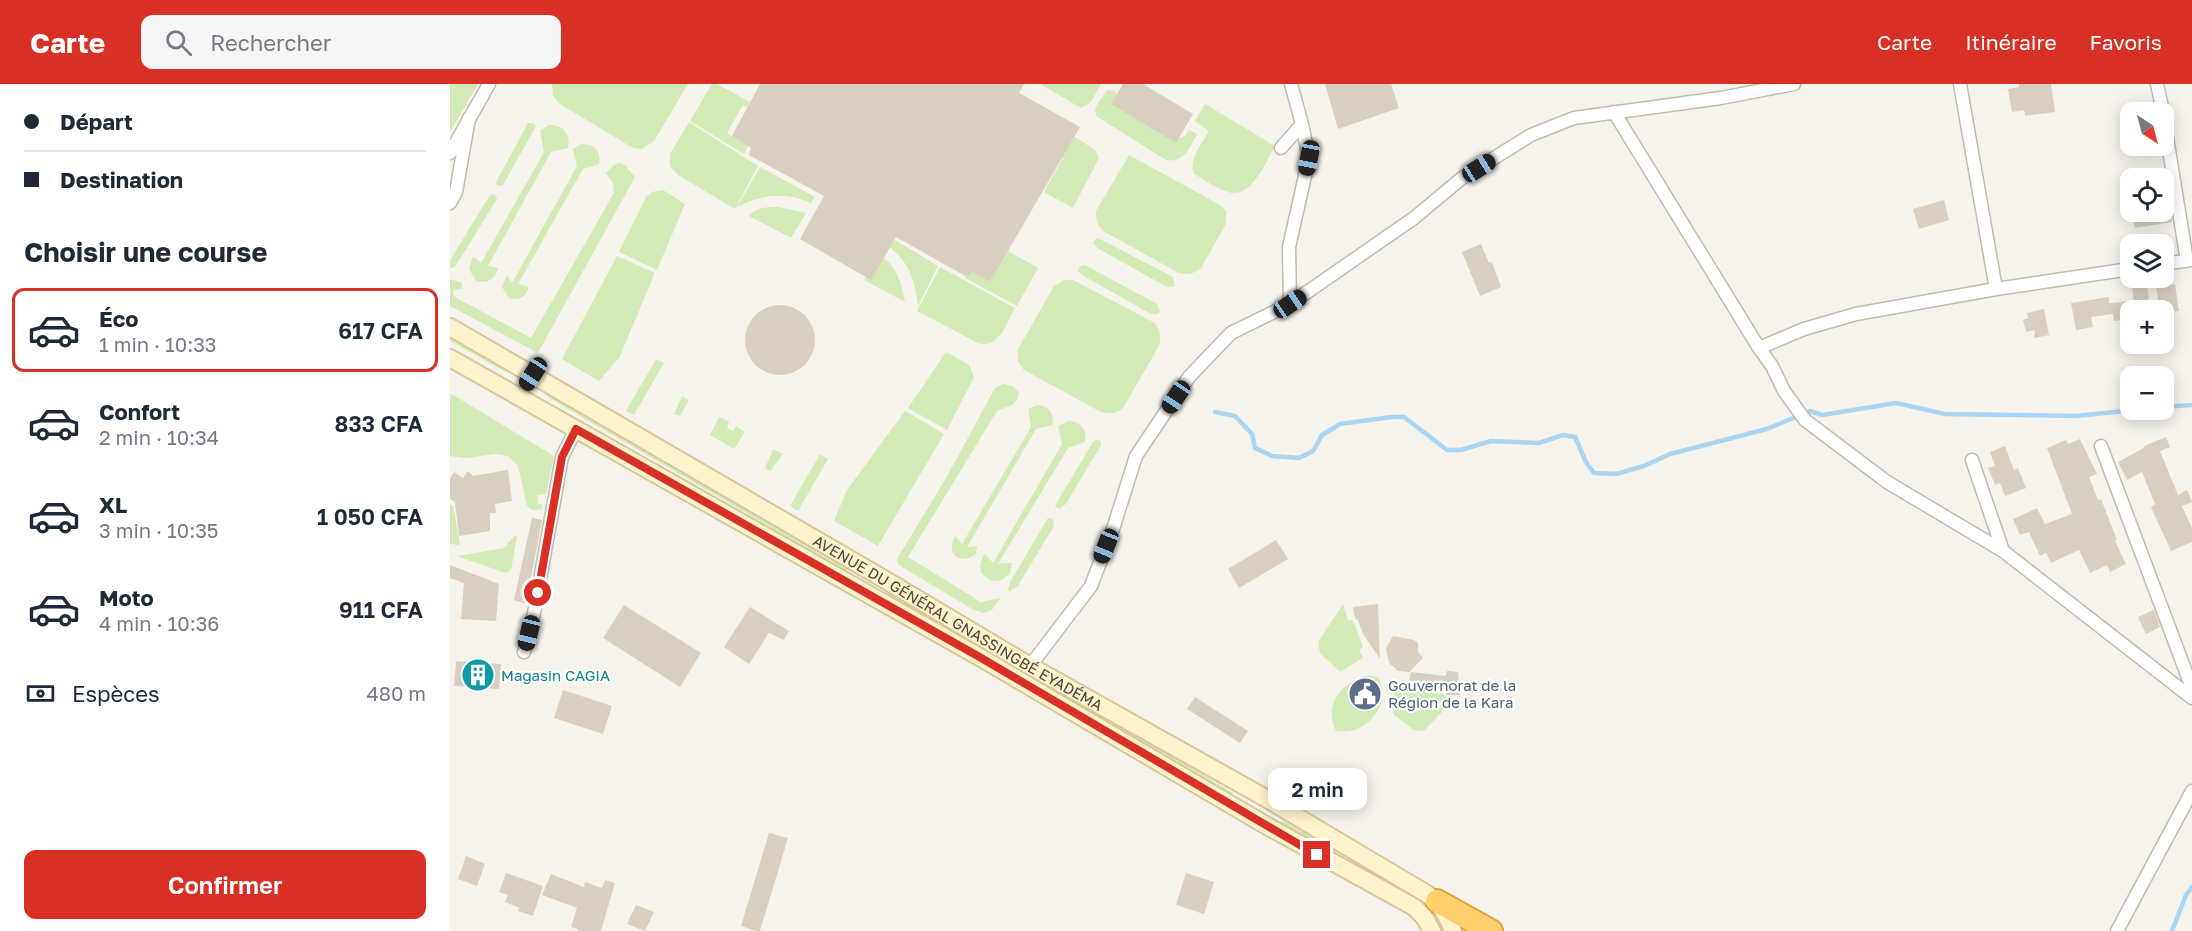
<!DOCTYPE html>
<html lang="fr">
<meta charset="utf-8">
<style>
:root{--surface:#fff;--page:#f6f6f7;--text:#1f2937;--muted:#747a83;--line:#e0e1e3;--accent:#d93025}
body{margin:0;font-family:"Golos Text",sans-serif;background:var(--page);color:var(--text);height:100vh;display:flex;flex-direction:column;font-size:22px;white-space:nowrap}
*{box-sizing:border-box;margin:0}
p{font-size:20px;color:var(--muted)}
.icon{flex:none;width:33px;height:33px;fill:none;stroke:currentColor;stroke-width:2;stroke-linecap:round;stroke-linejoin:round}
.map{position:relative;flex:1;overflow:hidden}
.side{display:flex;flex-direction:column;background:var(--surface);width:450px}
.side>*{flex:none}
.guide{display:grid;align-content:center;height:132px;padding:0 24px;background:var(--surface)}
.needle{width:39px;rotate:144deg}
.tools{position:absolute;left:1670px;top:18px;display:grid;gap:12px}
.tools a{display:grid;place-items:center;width:54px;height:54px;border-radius:12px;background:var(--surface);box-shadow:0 3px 15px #0003;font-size:30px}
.end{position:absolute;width:27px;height:27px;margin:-14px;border:8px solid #d93025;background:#fff;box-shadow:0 0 0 3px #fff}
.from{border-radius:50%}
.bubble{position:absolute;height:42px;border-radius:12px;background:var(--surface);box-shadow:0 3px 15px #0003;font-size:20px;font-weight:600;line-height:42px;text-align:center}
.car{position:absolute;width:18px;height:36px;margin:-18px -9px;border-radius:8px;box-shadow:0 0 4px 2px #0007;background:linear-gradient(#222 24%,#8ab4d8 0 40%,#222 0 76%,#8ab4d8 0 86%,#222 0)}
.guide b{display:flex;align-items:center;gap:21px;height:57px;font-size:22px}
.guide b+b{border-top:2px solid var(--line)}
.guide i{width:15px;height:15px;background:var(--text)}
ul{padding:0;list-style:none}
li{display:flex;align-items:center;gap:18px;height:84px;margin:0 12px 9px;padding:0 12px;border:3px solid transparent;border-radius:12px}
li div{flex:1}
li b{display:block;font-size:22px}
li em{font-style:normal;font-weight:600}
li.active{border-color:var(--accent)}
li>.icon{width:54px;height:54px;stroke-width:1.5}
h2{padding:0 24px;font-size:27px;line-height:72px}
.pay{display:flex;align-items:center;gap:15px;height:66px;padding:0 24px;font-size:22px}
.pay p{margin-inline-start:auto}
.action{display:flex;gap:12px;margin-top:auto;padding:12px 24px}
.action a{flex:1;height:69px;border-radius:12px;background:var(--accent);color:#fff;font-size:24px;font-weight:600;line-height:69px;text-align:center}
header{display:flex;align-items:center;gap:36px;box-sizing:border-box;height:84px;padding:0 30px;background:var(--accent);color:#fff}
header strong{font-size:28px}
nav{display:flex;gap:33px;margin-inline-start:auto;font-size:21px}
.search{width:420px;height:54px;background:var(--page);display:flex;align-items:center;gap:15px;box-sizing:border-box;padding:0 21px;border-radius:12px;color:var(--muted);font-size:22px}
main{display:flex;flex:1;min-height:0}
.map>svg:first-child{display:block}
.green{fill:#d2eab5}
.water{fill:#a9d4f2;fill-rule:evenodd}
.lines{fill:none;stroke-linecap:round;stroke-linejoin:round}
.stream{stroke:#a9d4f2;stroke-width:4.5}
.building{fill:#d8cfc1}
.street-casing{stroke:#c2bbae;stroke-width:15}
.secondary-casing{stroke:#d6c79b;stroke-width:20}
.highway-casing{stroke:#e0a43c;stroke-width:26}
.street{stroke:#fff;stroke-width:12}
.secondary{stroke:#fff3cd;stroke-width:16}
.highway{stroke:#ffcf6e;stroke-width:22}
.route{stroke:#d93025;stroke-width:8}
.labels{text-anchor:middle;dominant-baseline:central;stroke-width:4.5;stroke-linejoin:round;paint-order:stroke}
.street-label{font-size:15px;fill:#4b4439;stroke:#fff}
.culture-label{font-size:15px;fill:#0d838f;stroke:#fff;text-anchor:start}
.service-label{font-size:15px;fill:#4e5e75;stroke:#fff;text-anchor:start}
</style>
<header>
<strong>Carte</strong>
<div class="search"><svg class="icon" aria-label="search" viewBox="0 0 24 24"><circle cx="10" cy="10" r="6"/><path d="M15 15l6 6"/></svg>Rechercher</div>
<nav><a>Carte</a><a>Itinéraire</a><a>Favoris</a></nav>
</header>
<main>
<section class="side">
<div class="guide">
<b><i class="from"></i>Départ</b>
<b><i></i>Destination</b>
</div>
<h2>Choisir une course</h2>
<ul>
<li class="active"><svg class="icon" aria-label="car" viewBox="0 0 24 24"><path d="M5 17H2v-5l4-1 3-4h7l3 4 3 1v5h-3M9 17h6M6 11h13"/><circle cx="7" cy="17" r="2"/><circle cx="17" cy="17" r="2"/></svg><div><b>Éco</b><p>1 min · 10:33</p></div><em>617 CFA</em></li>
<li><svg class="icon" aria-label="car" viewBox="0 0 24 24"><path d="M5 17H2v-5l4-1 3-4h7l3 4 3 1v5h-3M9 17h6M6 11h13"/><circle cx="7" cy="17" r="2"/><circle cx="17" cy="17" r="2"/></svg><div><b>Confort</b><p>2 min · 10:34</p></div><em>833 CFA</em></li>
<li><svg class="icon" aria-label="car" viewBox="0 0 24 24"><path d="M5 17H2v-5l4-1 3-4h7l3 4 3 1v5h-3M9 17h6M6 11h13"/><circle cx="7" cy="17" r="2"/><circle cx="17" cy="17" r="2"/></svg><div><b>XL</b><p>3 min · 10:35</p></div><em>1 050 CFA</em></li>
<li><svg class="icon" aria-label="car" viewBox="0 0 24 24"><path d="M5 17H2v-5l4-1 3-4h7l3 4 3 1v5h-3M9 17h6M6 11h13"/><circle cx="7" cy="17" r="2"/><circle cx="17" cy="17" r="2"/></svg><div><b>Moto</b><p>4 min · 10:36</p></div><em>911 CFA</em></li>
</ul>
<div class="pay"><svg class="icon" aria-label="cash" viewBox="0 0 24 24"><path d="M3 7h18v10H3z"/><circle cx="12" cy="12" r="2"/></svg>Espèces<p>480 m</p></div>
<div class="action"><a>Confirmer</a></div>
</section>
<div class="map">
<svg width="1742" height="847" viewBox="0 0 1742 847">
<rect width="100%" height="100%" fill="#f6f3ec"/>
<!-- green -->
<path class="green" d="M 0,0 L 28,0 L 0,48 Z
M 102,0 L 238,0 L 204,57 L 192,65 L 183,64 L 110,20 L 103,12 Z
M 262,0 L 267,0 L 300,18 L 297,23 L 293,21 L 277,49 L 298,62 L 294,70 L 240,37 Z
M 590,0 L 651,0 L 640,19 L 631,24 Z
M 657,6 L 665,7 L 667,10 L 662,20 L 724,55 L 735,52 L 739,46 L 747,50 C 739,64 735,79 716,76 L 646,32 L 645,24 Z
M 755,20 L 825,62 C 816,77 802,115 778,108 C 767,105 755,96 744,90 C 738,75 752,60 759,47 L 745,37 Z
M 239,38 L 308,82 L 285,125 L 228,91 L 220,82 L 220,70 Z
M 78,39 L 83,39 L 86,42 L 53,101 L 48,102 L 46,98 Z
M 99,41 C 113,40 121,50 118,64 L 101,68 L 38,182 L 48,184 C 45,195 38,200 26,197 L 19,185 L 23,172 L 31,179 L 94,68 L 90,47 Z
M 616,47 L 645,66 L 649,74 L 623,124 L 594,108 L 613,74 L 594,62 Z
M 131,60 C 144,59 152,68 149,80 L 133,85 L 68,200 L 79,203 C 76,213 69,217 59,214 L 52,203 L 57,191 L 62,199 L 127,82 L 123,65 Z
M 679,71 L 772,122 L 776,128 L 776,140 L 751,184 C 743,190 737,192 727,188 L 653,147 C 647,140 646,136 646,127 Z
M 169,79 L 175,81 L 185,93 L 89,267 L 86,268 L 0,222 L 0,195 L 12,199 L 12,205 L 3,206 L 3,210 L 5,213 L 81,254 L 164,109 L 163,99 L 156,89 L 164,81 Z
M 310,83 L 365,113 L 361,119 C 335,107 311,111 287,123 Z
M 213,106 L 235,120 L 207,186 L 169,168 L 196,113 L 202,108 Z
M 44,110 L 47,115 L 5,183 L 0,184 L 0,176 L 40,111 Z
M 329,123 L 356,129 L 341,154 L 299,132 C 306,123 318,123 329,123 Z
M 648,154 L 723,193 L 725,202 L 717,203 L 647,164 L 643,158 Z
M 438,156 L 443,159 L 445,156 L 488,182 L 468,222 C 465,196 459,176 436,161 Z
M 558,167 L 588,184 L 567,222 L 515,194 L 522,188 L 540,198 Z
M 430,171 C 447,182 452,200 455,218 L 414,196 Z
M 167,172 L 205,189 L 169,274 L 149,297 L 112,275 Z
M 635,181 L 707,220 L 710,228 L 708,230 L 701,230 L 630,190 L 628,186 L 630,182 Z
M 490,183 L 565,224 C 557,239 549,265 528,259 L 467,227 Z
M 614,196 L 623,196 L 705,239 C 711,247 711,253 709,262 L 673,324 C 666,330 660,330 651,328 L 574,286 L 568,278 L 568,265 L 604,202 Z
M 0,250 L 60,286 L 59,287 L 54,287 L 0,257 Z
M 496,268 L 519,281 L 524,293 L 497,346 L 458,324 Z
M 206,275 L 214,279 L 184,331 L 176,327 Z
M 553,300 L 563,302 L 569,309 C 567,323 557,322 547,327 L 458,473 L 531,518 L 550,514 L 542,526 L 534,529 L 522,525 L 452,483 L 448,480 L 447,475 L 496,394 L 545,304 Z
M 97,308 L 401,485 L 401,487 L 394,486 L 99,314 L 96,310 Z
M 0,309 L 104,372 L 96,410 L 88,411 L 87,419 L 93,421 L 92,425 L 82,426 L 77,422 L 68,382 L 58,372 L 45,370 L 16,374 L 0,372 Z
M 232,312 L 239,316 L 230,332 L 224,330 Z
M 587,321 C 599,322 605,330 602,341 L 586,345 L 517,463 L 527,462 L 526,470 C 510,482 495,470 505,452 L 512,460 L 581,343 L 578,325 Z
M 455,327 L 494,350 L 428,462 L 384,437 L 397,406 Z
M 269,333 L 279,338 L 277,344 L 283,347 L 286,342 L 295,348 L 284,365 L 260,351 Z
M 618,337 C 631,338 637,345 635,358 L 618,364 L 548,480 L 562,479 L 560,489 L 552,496 L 541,497 L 532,490 C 529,482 530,477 535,470 L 543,479 L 612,360 L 608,342 Z
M 646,356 L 651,357 L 651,361 L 616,420 L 609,425 L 605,422 L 607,418 L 643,358 Z
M 323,365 L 333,370 L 320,387 L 315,384 Z
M 370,370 L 378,375 L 348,427 L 340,422 Z
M 0,420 L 3,422 L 10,461 L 0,460 Z
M 598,434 L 603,435 L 604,442 L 567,503 L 559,508 L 558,505 L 560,498 Z
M 65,451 L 67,452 L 61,486 L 55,489 L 7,472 L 54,464 Z
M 438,507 L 519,555 L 514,557 L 436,511 Z
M 893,520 L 898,536 L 903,536 L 913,563 L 909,566 L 913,574 L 890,588 L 870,569 L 868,558 Z
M 554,576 L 636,620 L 783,709 L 781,712 L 554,580 Z
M 918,591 L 929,594 C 941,623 916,652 886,647 C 873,619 892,599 918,591 Z
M 951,605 L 963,608 L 967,605 L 993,605 L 993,611 L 1004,615 L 974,647 L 964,646 L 943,630 L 944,608 Z
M 832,737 L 851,745 L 981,818 L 998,847 L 992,847 L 989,837 L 976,823 L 830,740 Z"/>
<!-- water -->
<path class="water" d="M 325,228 C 392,227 349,315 311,278 C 292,259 303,237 325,228 ZM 327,236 L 342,238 L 351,248 L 351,262 L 343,273 L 328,276 L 316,269 L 311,257 L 316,243 Z
M317 256a16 16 0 1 1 32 0a16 16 0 1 1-32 0Z"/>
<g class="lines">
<!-- stream -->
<path class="stream" d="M 1713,323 L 1742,321
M 765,328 L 785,332 L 802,350 L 805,364 L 822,372 L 849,374 L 863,367 L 872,351 L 890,340 L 942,333 L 954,333 L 997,366 L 1011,366 L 1041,357 L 1089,359 L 1113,351 L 1125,353 L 1136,378 L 1144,389 L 1166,390 L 1194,382 L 1220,370 L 1317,345 L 1360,327 L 1372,331 L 1446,319 L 1495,330 L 1626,332 L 1684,326
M 1722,847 L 1736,811 L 1742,803"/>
</g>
<!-- building -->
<path class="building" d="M 310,0 L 574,0 L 569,9 L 630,43 L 540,198 L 522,188 L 517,193 L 446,153 L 421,196 L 350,155 L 374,112 L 299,71 L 301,64 L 282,52 Z
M 673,0 L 693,0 L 743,30 L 726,59 L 661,20 Z
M 875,0 L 941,0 L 949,24 L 888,45 Z
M 1569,0 L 1601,0 L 1605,28 L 1575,32 L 1574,26 L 1562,28 L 1558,5 L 1569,3 Z
M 1494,116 L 1499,136 L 1469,145 L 1463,125 Z
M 1682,128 L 1721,128 L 1722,138 L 1685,144 Z
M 1031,160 L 1039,179 L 1042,178 L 1051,203 L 1030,212 L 1012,168 Z
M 1696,194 L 1699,215 L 1684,218 L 1681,196 Z
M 1725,200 L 1729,227 L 1713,230 L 1713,226 L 1710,226 L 1706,204 Z
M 1659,213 L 1659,219 L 1680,217 L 1680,235 L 1664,237 L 1663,230 L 1641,233 L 1643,243 L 1626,246 L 1621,219 Z
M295 256a35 35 0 1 1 70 0a35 35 0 1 1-70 0Z
M 1594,225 L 1599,251 L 1584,254 L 1585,246 L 1576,248 L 1573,236 L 1578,234 L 1577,229 Z
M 1716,353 L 1720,363 L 1710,367 L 1728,411 L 1737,406 L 1742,418 L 1732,422 L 1742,444 L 1742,458 L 1721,467 L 1701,423 L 1705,420 L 1692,388 L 1677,396 L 1668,378 L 1694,364 L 1694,362 Z
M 1630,355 L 1647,390 L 1639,393 L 1648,416 L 1651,415 L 1667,456 L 1665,457 L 1676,480 L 1660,488 L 1657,481 L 1640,489 L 1629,466 L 1601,479 L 1596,469 L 1590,472 L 1579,448 L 1570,451 L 1563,435 L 1587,424 L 1595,440 L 1622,430 L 1597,364 L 1616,356 L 1618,360 Z
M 1555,362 L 1564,386 L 1568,384 L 1576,404 L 1555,412 L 1550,399 L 1545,401 L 1538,384 L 1545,382 L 1540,368 Z
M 58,386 L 62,417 L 45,420 L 46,429 L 40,429 L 40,447 L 9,452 L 5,418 L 0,415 L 0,394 L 4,388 L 13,394 L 18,387 L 23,392 Z
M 82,434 L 92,436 L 76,520 L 64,516 Z
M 826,456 L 838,475 L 789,504 L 778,485 Z
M 0,481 L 49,500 L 46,537 L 11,535 L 14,499 L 0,494 Z
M 928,520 L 930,575 L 913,550 L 908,536 L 905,535 L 903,523 Z
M 174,521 L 251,569 L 230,603 L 153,554 Z
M 300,523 L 339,547 L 334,556 L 319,549 L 299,580 L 274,563 Z
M 1704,526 L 1710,543 L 1696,550 L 1688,533 Z
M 943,552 L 964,556 L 968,559 L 968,568 L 973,574 L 959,588 L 948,587 L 939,579 L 936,564 Z
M 6,577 L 51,580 L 49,605 L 4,602 Z
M 997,587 L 1008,588 L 1010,611 L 996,611 L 996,607 L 982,606 L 959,599 L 961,588 L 996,592 Z
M 113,606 L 162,622 L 153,650 L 104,634 Z
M 745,613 L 798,647 L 790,659 L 737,625 Z
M 319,749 L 338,754 L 310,847 L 306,847 L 291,842 Z
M 16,772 L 35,780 L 27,802 L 8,795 Z
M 56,789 L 93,802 L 83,832 L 68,827 L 70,824 L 55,818 L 58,811 L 49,808 Z
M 736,789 L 764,798 L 754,830 L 726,821 Z
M 101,790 L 134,803 L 135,798 L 152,804 L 155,796 L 165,799 L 151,847 L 128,847 L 128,845 L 121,843 L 127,824 L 92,811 Z
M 186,821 L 204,828 L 195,847 L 177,840 Z"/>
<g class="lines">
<defs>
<path id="street" d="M 1510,0 L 1546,205
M 1707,0 L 1713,28
M 1164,28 L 1309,264 L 1322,282 L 1334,307 L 1355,336 L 1437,398 L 1553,467 L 1742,614
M 1713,29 L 1737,177
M 831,64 L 852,40 L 841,0
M 0,69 L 39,0
M 0,119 L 6,108 L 19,34
M 1713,180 L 1742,176
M 840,220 L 839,163 L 859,74 L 852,40
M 1309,264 L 1354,245 L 1406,230 L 1546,205 L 1680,185
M 1651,362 L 1742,604
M 1522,376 L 1553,467
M 74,568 L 84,529 L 112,373 L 126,345
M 580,582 L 641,502 L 664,442 L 686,372 L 739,293 L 781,249 L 840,220 L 964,134 L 1012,94 L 1081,51 L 1124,34 L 1271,14 L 1344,0
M 1667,847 L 1742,707"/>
<g id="secondary">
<path id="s1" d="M 0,243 L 427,491 L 580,582 L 819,716 L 977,810 C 989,819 998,832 1003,847"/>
<path d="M 0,274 L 533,575 L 817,742 L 964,823 L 974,833 L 982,847"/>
</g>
<path id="highway" d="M 987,817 L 1041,847"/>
</defs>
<!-- street casing -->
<use href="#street" class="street-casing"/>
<!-- secondary casing -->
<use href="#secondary" class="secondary-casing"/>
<!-- highway casing -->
<use href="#highway" class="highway-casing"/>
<!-- street -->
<use href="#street" class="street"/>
<!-- secondary -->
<use href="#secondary" class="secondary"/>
<!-- highway -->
<use href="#highway" class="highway"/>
</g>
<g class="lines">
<!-- route -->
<path class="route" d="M 88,509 L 112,373 L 126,345 L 533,575 L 867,771"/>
</g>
<!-- icons -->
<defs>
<symbol id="building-disc" viewBox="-11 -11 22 22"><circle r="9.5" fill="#0f9aa8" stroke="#fff"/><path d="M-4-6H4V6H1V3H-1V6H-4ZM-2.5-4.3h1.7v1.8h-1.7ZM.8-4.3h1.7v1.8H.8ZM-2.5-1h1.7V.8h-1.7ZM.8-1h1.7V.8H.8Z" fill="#fff"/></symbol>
<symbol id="civic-disc" viewBox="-11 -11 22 22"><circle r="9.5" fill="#5c6f8a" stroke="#fff"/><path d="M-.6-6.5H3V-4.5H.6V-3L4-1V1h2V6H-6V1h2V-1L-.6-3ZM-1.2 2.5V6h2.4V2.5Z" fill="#fff"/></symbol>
</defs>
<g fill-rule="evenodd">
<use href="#building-disc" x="9" y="572" width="38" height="38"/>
<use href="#civic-disc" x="896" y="591" width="38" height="38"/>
</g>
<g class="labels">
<!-- street labels -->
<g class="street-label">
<text stroke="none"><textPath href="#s1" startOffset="588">AVENUE DU GÉNÉRAL GNASSINGBÉ EYADÉMA</textPath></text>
</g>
<!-- culture labels -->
<g class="culture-label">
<text x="51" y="591">Magasin CAGIA</text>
</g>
<!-- service labels -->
<g class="service-label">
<text x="938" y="601">Gouvernorat de la<tspan x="938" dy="17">Région de la Kara</tspan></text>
</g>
</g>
</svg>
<div class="tools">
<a><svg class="needle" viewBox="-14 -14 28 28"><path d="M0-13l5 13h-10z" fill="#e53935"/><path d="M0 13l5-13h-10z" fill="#747a83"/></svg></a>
<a><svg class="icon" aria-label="locate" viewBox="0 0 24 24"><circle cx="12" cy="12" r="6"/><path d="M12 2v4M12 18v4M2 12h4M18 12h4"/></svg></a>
<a><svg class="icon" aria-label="layers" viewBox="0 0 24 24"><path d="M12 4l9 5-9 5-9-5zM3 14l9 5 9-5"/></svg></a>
<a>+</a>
<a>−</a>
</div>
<i class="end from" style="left:88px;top:509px"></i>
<i class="end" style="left:867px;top:771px"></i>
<div class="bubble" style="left:818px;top:684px;width:99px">2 min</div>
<i class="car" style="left:859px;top:74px;rotate:191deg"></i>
<i class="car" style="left:1029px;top:84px;rotate:58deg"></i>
<i class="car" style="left:840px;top:220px;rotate:56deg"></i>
<i class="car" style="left:83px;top:290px;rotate:213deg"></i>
<i class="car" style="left:726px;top:313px;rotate:214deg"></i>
<i class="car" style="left:656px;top:462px;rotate:202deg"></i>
<i class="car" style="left:79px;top:549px;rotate:194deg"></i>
</div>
</main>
